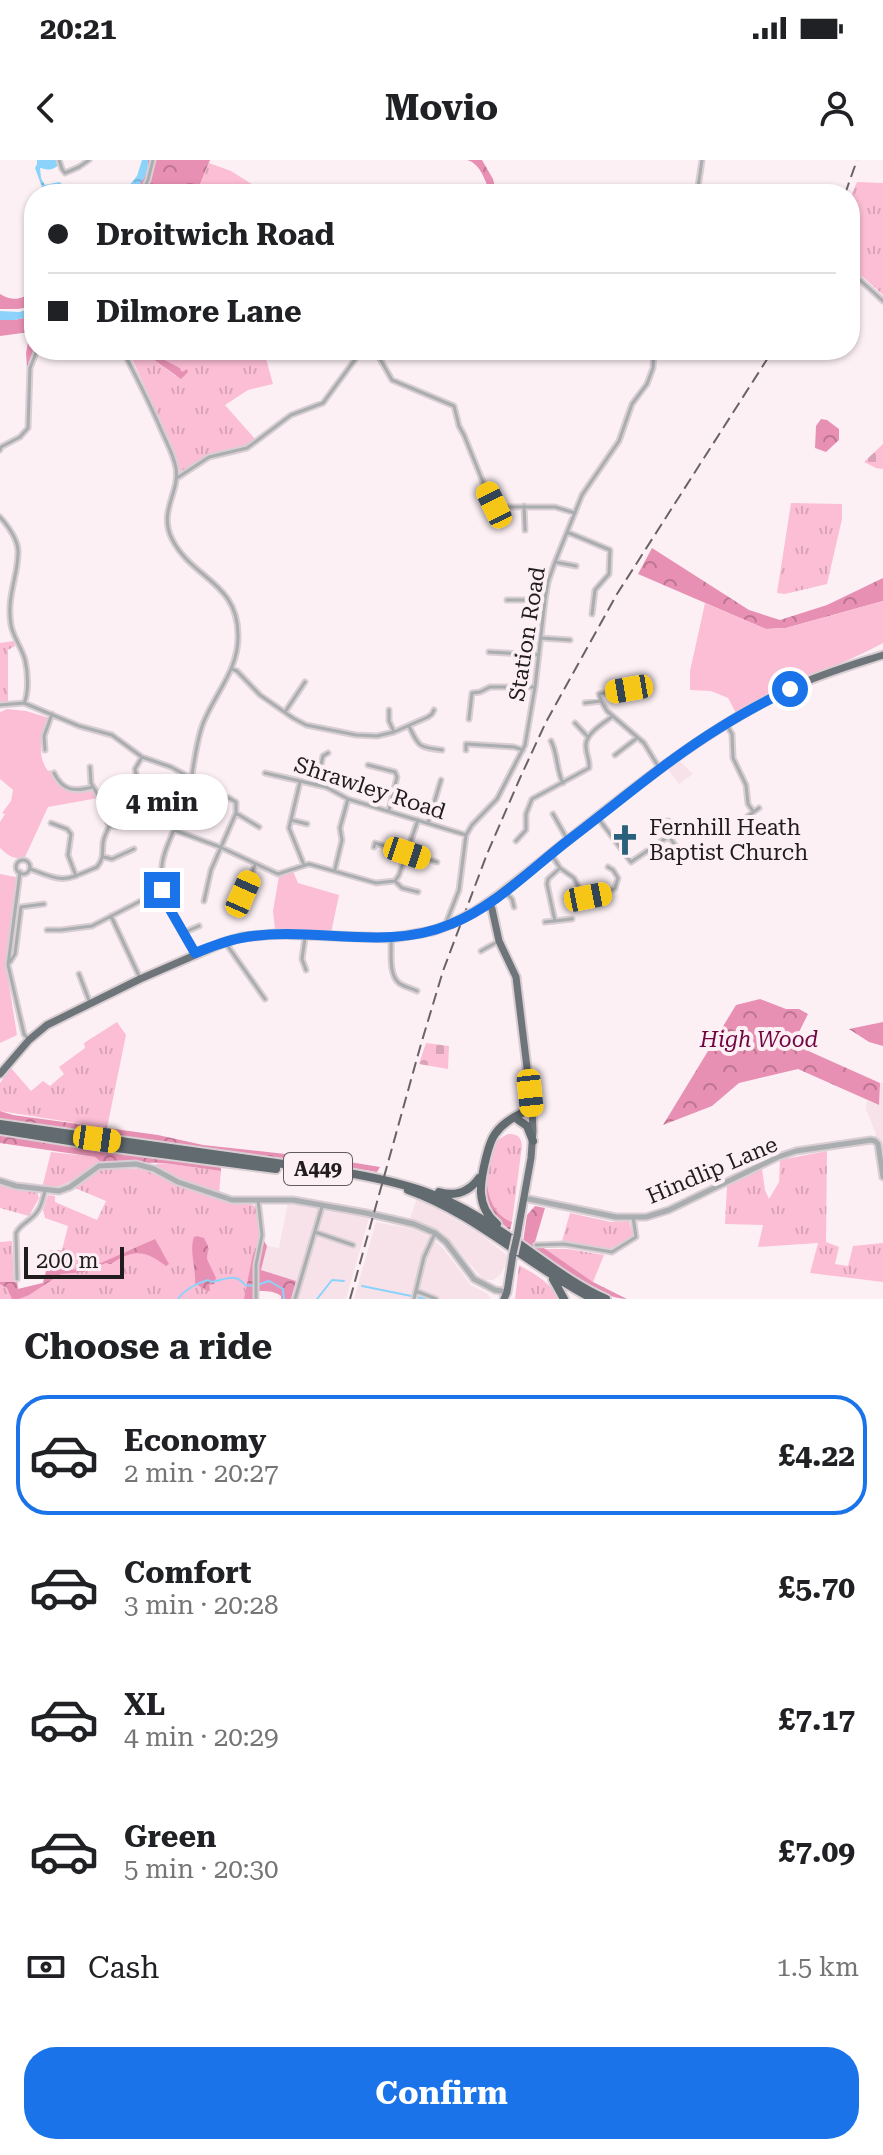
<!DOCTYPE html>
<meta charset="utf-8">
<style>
:root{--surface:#fff;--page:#f6f6f6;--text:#202124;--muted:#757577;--line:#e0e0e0;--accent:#1a73e8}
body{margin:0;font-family:"Roboto Serif",serif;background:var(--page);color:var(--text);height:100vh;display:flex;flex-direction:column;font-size:30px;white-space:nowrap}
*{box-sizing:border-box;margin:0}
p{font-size:26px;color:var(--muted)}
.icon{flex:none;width:44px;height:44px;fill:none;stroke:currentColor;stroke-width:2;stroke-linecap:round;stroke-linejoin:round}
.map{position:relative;height:1139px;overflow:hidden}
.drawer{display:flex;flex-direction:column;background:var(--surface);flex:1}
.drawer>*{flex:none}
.top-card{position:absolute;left:24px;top:24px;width:836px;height:176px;border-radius:32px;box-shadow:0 2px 6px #0004;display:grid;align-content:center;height:176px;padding:0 24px;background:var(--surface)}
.scale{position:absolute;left:24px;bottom:20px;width:100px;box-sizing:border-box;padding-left:8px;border:4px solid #211d1e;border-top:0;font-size:22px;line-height:28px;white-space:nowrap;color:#211d1e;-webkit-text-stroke:6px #fcf0f4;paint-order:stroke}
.end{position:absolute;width:36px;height:36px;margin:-18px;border:10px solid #1a73e8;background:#fff;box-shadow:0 0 0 4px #fff}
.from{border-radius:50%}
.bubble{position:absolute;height:56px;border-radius:28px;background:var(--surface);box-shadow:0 2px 6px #0004;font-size:26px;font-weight:700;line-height:56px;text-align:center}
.car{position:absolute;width:24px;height:48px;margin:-24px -12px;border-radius:10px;box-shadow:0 0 6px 2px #0007;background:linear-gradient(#f5c518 24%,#345 0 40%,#f5c518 0 76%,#345 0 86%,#f5c518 0)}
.top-card b{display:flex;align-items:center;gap:28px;height:76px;font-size:30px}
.top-card b+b{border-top:2px solid var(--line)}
.top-card i{width:20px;height:20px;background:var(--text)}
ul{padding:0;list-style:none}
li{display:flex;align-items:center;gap:24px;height:120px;margin:0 16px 12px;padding:0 8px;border:4px solid transparent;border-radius:32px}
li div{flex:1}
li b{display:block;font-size:30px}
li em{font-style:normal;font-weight:700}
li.active{border-color:var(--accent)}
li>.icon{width:72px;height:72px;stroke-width:1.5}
h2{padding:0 24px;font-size:36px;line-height:96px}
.pay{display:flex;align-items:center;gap:20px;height:88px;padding:0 24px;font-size:30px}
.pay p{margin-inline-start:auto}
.action{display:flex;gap:16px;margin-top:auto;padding:16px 24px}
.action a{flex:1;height:92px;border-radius:32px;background:var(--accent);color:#fff;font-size:32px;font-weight:700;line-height:92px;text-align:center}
.status{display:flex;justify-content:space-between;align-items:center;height:56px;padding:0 40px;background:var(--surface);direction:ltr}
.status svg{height:22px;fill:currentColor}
header{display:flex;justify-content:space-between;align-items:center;height:104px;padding:0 24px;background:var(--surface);font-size:36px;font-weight:700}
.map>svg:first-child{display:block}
.built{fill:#f7e2e9}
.grass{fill:url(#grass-tufts)}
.forest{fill:url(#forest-crowns)}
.cemetery{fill:url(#cemetery-stones)}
.park{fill:#fcbed5}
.water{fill:url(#water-ripples)}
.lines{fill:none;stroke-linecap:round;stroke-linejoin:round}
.stream{stroke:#8bd3fb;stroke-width:2}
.minor-casing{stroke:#d9ced2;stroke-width:7}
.tertiary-casing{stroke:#d9ced2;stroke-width:9}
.primary-casing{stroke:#d9ced2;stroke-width:11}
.trunk-casing{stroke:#d9ced2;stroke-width:12}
.minor{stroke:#aaaeb1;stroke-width:3}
.tertiary{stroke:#aaaeb1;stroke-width:5}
.primary{stroke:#6d757a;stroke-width:7}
.trunk{stroke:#626b70;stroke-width:8}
.rail{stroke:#6a6365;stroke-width:2;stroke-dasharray:12 6;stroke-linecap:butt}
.primary-bridge-casing{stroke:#d9ced2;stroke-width:11;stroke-linecap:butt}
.primary-bridge{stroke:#6d757a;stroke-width:7}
.route{stroke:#1a73e8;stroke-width:10}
.labels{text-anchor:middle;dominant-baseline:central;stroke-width:8;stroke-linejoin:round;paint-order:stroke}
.shield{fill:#fcf0f4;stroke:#635c5e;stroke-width:2}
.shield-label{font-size:20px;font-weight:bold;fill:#211d1e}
.street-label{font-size:22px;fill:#211d1e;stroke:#fcf0f4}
.poi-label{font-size:22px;fill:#211d1e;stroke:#fcf0f4;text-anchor:start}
.park-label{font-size:22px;font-style:italic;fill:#710542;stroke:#fcf0f4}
</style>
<div class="status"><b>20:21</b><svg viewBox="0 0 49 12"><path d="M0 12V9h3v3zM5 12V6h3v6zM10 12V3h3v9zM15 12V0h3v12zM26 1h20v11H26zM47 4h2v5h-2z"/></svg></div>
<header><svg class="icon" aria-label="back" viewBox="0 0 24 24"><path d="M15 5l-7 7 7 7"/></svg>Movio<svg class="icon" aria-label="person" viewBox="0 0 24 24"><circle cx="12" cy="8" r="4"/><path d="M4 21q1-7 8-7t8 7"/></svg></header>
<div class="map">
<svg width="883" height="1139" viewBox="0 0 883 1139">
<defs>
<pattern id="grass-tufts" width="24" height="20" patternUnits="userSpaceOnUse" patternTransform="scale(2)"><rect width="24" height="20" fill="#fcbed5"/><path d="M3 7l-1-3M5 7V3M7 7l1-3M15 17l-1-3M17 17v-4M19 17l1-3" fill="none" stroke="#d8a3b6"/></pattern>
<pattern id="forest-crowns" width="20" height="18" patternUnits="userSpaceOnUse" patternTransform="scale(2)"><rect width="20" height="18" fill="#e890b3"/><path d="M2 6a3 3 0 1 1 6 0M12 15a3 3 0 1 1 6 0" fill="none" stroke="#bc7591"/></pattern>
<pattern id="cemetery-stones" width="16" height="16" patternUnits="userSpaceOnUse" patternTransform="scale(2)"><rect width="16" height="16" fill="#fcbed5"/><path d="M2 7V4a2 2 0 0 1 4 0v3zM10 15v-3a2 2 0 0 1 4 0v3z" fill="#d8a3b6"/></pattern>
<pattern id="water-ripples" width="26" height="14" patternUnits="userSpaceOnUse" patternTransform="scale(2)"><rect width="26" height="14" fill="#8bd3fb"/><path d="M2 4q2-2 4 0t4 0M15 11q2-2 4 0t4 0" fill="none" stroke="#78b5d7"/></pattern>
</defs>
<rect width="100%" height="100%" fill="#fcf0f4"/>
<!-- built -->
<path class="built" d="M 678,599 L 693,614 L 679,624 L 667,608 Z
M 880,923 L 883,923 L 883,990 L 882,985 L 874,977 L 876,974 L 866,949 L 867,941 L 879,945 Z
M 417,1038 L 477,1072 L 507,1095 L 507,1103 L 500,1115 L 493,1120 L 484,1120 L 443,1074 L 428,1065 L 410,1059 Z
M 288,1042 L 309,1048 L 369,1058 L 346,1139 L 291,1139 L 296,1121 L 261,1110 L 267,1086 L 279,1088 Z
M 376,1062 L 413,1069 L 430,1077 L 442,1087 L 471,1125 L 488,1134 L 491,1139 L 354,1139 Z"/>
<!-- grass -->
<path class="grass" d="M 209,3 L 231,11 L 258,28 L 254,34 L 196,34 Z
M 857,22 L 883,23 L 883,135 L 863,117 L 850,111 L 850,38 Z
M 128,190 L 140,190 L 176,216 L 182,212 L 180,208 L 146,190 L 261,190 L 265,195 L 273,224 L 248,230 L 225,245 L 256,280 L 245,287 L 213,293 L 180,312 L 168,278 Z
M 791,343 L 842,344 L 842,359 L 827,424 L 785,434 L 777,433 Z
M 14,481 L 15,486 L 8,490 L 8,541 L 0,542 L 0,483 Z
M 117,862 L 126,875 L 107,968 L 0,951 L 0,923 L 11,908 L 31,931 L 43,921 L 50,926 L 64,914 L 59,907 L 85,888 L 84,883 Z
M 508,974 C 517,974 521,976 522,986 L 512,1062 C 487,1052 484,1023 490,1000 C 491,994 492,986 497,981 C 500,978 504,976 508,974 Z
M 827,991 L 826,1082 L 839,1087 L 835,1104 L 848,1106 L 853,1086 L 883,1083 L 883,1122 L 810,1113 L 818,1083 L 758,1087 L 763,1065 L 725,1064 L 727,1026 L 762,1009 L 765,1030 L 769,1039 L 779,1022 L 780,1000 Z
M 51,992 L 95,997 L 101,1002 C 79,1014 69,1028 42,1028 Z
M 164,1003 L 221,1011 L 219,1033 L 193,1024 L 157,1009 L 156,1004 Z
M 100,1009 L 143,1009 L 176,1024 L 220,1039 L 251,1044 L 256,1047 L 261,1076 L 253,1094 L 254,1139 L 0,1139 L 0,1082 L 12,1081 L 14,1123 L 18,1124 L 18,1129 L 43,1123 L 50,1090 L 62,1090 L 68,1066 L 45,1058 L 43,1050 L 48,1035 L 55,1036 L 55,1042 L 97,1060 L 106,1041 L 75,1028 Z
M 0,1025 L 37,1032 L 39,1038 L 29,1056 L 0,1048 Z
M 570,1053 L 611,1062 L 629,1061 L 633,1075 C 613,1098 587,1086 562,1081 Z
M 544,1089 L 568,1089 L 604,1095 L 593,1122 Z
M 519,1105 C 534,1114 552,1123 559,1139 L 515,1139 Z"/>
<!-- forest -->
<path class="forest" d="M 148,0 L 210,0 L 196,34 L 132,34 C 140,24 149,14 148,0 Z
M 467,0 L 482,0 L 493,19 L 497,34 L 486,34 L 489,29 C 483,16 480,4 467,0 Z
M 34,132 L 34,146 L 18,149 L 0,149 L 0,134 C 14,142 20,139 34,132 Z
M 34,156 L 34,190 L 27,208 L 26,193 L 30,172 L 0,176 L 0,160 L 14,160 Z
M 140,190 L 146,190 L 180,208 L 182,212 L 187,209 L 188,212 L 181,219 Z
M 821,259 L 827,260 L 839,269 L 839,280 L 826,292 L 815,288 L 816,266 Z
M 652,388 L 749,450 L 780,460 L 827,445 L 883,418 L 883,441 L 786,468 L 766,469 L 638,414 Z
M 760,839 L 786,849 L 799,849 L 808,854 L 798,874 L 804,889 L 880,923 L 879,945 L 798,909 L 739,923 L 712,946 L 663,965 L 736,845 Z
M 883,862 L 883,886 L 869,882 L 849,869 Z
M 0,951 L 13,955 L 158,975 L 203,985 L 331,999 L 380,1007 L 377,1012 L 346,1007 L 326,1006 L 245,994 L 33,966 L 0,958 Z
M 0,975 L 221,1007 L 221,1011 L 164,1003 L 101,1002 L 95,997 L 0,983 Z
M 487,1011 C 486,1031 491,1054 512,1062 L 510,1070 C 487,1051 478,1041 487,1011 Z
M 535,1046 L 545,1048 L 535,1082 L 593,1122 L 627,1139 C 597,1139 549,1099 523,1082 L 527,1055 Z
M 197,1076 L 204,1078 L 208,1086 L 207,1099 L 216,1118 L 214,1124 L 209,1125 L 210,1131 L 205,1130 L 195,1123 C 196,1108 189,1091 194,1077 Z
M 155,1079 L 169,1104 L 166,1106 C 145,1090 133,1089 111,1104 L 106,1103 L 84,1112 L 61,1114 L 29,1135 L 19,1139 L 12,1139 L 7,1128 L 0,1124 L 0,1122 L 17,1122 L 18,1129 L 43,1123 L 47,1109 L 85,1110 Z
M 259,1081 L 264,1081 L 267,1086 L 261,1110 L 296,1121 L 291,1139 L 281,1139 L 281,1136 C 273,1130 264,1131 254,1131 L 254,1139 L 244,1139 L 253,1094 Z"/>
<!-- cemetery -->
<path class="cemetery" d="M 883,284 L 883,309 L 876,308 L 864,302 Z
M 426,883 L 449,886 L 448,909 L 419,904 Z"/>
<!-- park -->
<path class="park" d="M 883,441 L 883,483 C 835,509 782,524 736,553 L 728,538 L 711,531 L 690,530 L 690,511 L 705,443 L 766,469 L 786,468 Z
M 7,549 L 26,551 L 49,558 C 41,574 36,595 48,611 L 50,610 C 60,629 69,637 91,630 L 98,638 L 48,647 L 25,697 C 13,700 9,696 0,688 L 0,662 L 5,654 L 2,653 L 11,641 L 13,630 L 0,619 L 0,552 Z
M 132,619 L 135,622 L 133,636 L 147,636 L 159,641 L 152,653 L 142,648 L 137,644 L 129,643 L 130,638 L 129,635 L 100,634 L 96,629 C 110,633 120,623 132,619 Z
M 293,711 L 298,723 L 339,735 L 331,773 L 275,769 L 273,751 L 279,716 Z
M 0,714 L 16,717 L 6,806 L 17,875 L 0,883 Z"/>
<!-- water -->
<path class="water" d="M 37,0 L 58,0 L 58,5 C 52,11 48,10 40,8 L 41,18 L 45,25 L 59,22 L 62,24 L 67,34 L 64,34 L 58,27 L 49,29 L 42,27 L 35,8 L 37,4 Z
M 142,0 L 148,0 C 149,15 141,23 132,34 L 122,34 L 137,16 Z
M 34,148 L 34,156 L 14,160 L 0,160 L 0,151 L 19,152 Z"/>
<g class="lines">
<!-- stream -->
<path class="stream" d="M 257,1125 L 269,1121 L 283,1129 L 284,1139
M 362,1126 L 426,1139
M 178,1139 C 184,1130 197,1123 208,1120 L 211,1122 C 225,1120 235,1112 245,1125 L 254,1126
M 317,1139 L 332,1120 L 344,1121"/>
<defs>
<path id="minor" d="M 59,0 L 62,9 L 65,13 L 79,7 L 89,0
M 142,34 L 148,20 L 153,0
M 697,34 L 702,0
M 850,114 L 859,119 L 883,141
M 119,190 L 126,197 C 139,222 152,248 163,274 C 168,285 174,296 176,308 C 180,333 158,351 172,379 C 192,419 238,422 238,475 C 239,508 217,531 205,559 C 196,577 194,609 189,630 C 184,652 172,671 165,692 C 152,730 177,762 195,793
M 375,190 L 392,220 L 454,246 L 459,266 L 464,275 L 485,327 L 497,347 L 555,347 L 575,353
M 0,290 L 1,287 L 20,277 L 28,268 L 30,208 L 37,190
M 177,318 L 209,297 L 247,288 L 291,255 L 323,243 L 362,190
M 524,346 L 525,370
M 0,357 C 8,366 17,378 18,390 C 19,414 6,436 11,465 C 13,477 22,488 25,500 C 28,512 29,533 24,543
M 567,372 L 610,390 L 609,414 L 595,430 L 592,454
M 555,402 L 576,406
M 507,440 L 545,440
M 541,478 L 570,480
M 489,492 L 539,495
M 232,509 L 237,511 L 260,535 L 293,558 L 306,565 L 356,575 L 377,576 L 394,572 L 428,557 L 432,554 L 434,550
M 601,541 L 607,551 L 644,583 L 658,606
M 585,543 L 601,541 L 599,534 L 629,529
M 0,545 L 24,543 L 79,566 L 112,575 L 142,597 L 171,607 L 191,618
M 389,550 L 389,561 L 394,572
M 285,552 L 305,522
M 469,559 L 472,533 L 480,532 L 490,527 L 535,527
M 575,563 L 588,577
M 726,564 L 732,574 L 733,598 L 746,625 L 748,644 L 753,651
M 409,566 C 419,587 418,587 442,590
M 551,581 C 558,594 556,610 563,623
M 45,590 L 44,576 L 52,554
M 466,590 L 466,584 L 514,587 L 523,590
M 615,595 L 637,578
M 142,597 L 135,609 L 137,618 C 145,625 160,622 170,625
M 368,605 L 395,612 L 397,617 L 389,650
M 54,613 C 63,631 74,632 93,627
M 265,613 L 326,627 L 348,639 L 466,675
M 300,622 L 289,668 L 304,705
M 316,625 L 323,596 L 328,593
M 229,638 L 236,642 L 236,653 L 259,667
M 100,639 L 120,638
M 553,654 L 566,677
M 748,656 L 759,648
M 598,658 L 631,702 L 669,676 L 682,696
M 291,660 L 307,664
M 668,661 L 669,676
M 51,663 L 67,669 L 71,674 L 68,695 L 76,716
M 428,663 L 441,620
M 109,666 L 127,666 L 136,663
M 174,670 L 220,687 L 278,714 L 309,704 L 376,723 L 395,721 L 399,715 L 418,660
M 516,681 L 526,670 L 526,654 L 532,639 L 589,608 C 590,599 586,595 586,587 C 584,574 604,563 613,556
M 374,687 L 375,683 L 437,702
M 551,694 L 560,708 L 574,718 L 581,732 L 588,737 L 607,733 L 615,728 L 618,718 L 613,710 L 608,707
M 104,697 L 112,699 L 134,689
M16 707a7 7 0 1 1 14 0a7 7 0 1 1-14 0Z
M 30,709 C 65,722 62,722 97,707 C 104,698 102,694 103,684 C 103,678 107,672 109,666 L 100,639 L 91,623 L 90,607
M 335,709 L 342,680 L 340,668 L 348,639
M 20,712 L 8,805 L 24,874 L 29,880
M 395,721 L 402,728 L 418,732
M 504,731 L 512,739 L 514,747
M 204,741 L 211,710 L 236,653
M 240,747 L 243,734 L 255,705
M 111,756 L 140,818
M 555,761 L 547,724 L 548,719 L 560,708
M 545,762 L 572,759
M 446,763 L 459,730 L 466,675 L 472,665 L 497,639 L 525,585 L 535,527 L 545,440 L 548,422 L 555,402 L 582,335 L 619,281 L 632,244 L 647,224 L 653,208 L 654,190
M 47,770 L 61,770 L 92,766 L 162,730
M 183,773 L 199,766
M 305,778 L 302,799 L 306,810
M 391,778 C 392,791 388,814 399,823 C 404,827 411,828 417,831
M 227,785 L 265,839
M 481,791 L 499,781
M 10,802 L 15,794 L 21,747 L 44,744
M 79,814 L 90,843
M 315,1072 L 353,1085
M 536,1085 L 564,1084 L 612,1092 L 636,1077 L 633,1057
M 17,1119 L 16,1073 C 21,1063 31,1061 37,1052 C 42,1046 43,1038 45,1031
M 416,1131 L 436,1139
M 256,1139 L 256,1105 L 262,1075 L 258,1040
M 295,1139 L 322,1047
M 414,1139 L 424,1097 L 435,1073"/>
<path id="tertiary" d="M 0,1021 L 16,1026 L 59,1031 L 70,1027 L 99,1006 L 136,1004 L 154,1009 L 178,1022 L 232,1040 L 293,1040 L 366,1053 L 414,1064 L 435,1073 L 446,1082 L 474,1119 L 495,1130 L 507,1132
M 524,1038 L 616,1057 L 646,1057 L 669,1050 L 778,997 L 796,991 L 871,980 L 875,981 L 878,984 L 883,1017"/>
<path id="primary" d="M 489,743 L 492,749 L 499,781 L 516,817 L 532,949 L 533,971 L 531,998 L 517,1076
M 474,752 L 497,736 C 591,664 684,579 791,528 C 821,514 852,505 883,495
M 0,914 L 29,880 L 47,865 L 140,819 L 225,782 L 242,777 L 275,774 L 391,778 L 432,771 L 451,764
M 504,1139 L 507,1132 L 513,1094"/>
<path id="trunk" d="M 517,959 L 527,966 L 533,981
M 0,964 L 354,1014 C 414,1025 451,1037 502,1072 C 537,1095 568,1122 606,1139
M 0,970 L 101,986 L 276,1009
M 408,1030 C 476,1054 529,1106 593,1139
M 439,1032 C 456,1037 469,1032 479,1018
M 497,1064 C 475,1046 480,1022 486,998 C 488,990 490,981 495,974 C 503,962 518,954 532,949
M 553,1119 L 564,1139"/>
</defs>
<!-- minor casing -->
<use href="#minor" class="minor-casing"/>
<!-- tertiary casing -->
<use href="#tertiary" class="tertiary-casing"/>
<!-- primary casing -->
<use href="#primary" class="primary-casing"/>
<!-- trunk casing -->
<use href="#trunk" class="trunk-casing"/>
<!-- minor -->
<use href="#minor" class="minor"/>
<!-- tertiary -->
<use href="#tertiary" class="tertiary"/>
<!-- primary -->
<use href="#primary" class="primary"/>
<!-- trunk -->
<use href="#trunk" class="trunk"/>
<!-- rail -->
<path class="rail" d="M 845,34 L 857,0
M 350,1139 L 421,884 L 443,811 L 487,694 L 520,618 L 546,562 L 617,434 L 773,190"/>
<defs>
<path id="primary-bridge" d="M 451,764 L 474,752
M 513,1094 L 517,1076"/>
</defs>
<!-- primary-bridge casing -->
<use href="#primary-bridge" class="primary-bridge-casing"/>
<!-- primary-bridge -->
<use href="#primary-bridge" class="primary-bridge"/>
</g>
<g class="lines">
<!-- route -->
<path class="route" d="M 162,730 L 168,746 L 195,793 C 210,787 225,781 241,778 C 311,764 383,793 451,764 C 496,746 532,708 570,679 C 619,642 667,600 721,567 C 743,553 766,541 790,529"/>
</g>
<!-- icons -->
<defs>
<symbol id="church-bare" viewBox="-9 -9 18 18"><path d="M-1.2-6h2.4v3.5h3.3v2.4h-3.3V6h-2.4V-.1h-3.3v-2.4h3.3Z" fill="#29607b" stroke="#fcf0f4" stroke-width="2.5" paint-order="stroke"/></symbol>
</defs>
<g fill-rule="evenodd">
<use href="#church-bare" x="603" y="658" width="44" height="44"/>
</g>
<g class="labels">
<!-- shield labels -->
<rect class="shield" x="284" y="993" width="68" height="32" rx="6"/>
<g class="shield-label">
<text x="318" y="1009">A449</text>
</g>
<!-- street labels -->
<g class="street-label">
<text transform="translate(527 474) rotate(-81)">Station Road</text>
<text transform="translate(370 628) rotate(18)">Shrawley Road</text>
<text transform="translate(712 1010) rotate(-23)">Hindlip Lane</text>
</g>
<!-- poi labels -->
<g class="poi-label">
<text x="649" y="667">Fernhill Heath<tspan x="649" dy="25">Baptist Church</tspan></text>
</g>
<!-- park labels -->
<g class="park-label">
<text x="759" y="879">High Wood</text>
</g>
</g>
</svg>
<div class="scale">200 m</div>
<i class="end from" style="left:790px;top:529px"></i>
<i class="end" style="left:162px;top:730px"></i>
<div class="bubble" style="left:96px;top:614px;width:132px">4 min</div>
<i class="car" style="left:494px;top:345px;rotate:334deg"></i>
<i class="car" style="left:629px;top:529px;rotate:260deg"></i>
<i class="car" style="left:407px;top:693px;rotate:108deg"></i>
<i class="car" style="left:243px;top:734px;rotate:24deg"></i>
<i class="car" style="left:588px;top:737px;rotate:79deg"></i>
<i class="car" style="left:530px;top:933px;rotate:174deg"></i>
<i class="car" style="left:97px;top:979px;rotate:98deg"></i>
<div class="top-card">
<b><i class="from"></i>Droitwich Road</b>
<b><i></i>Dilmore Lane</b>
</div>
</div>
<section class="drawer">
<h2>Choose a ride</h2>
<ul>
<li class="active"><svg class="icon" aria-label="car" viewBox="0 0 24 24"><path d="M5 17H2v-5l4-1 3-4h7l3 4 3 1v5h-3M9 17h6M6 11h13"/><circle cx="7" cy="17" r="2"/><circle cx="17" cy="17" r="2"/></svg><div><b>Economy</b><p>2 min · 20:27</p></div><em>£4.22</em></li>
<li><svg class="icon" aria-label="car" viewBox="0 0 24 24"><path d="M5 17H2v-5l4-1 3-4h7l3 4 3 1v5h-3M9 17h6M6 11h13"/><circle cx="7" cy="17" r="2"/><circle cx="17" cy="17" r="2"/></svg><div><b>Comfort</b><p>3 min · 20:28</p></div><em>£5.70</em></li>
<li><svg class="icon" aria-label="car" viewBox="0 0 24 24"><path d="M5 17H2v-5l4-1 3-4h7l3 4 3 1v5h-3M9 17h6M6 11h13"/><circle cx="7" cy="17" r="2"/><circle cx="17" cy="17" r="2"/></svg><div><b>XL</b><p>4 min · 20:29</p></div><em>£7.17</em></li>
<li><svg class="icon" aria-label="car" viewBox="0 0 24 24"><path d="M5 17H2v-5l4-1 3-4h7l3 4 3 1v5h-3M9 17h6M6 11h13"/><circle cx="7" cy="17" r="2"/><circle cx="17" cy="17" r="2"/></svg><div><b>Green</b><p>5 min · 20:30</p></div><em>£7.09</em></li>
</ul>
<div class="pay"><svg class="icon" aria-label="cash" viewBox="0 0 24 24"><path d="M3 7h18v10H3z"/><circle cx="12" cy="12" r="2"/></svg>Cash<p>1.5 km</p></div>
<div class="action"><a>Confirm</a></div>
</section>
